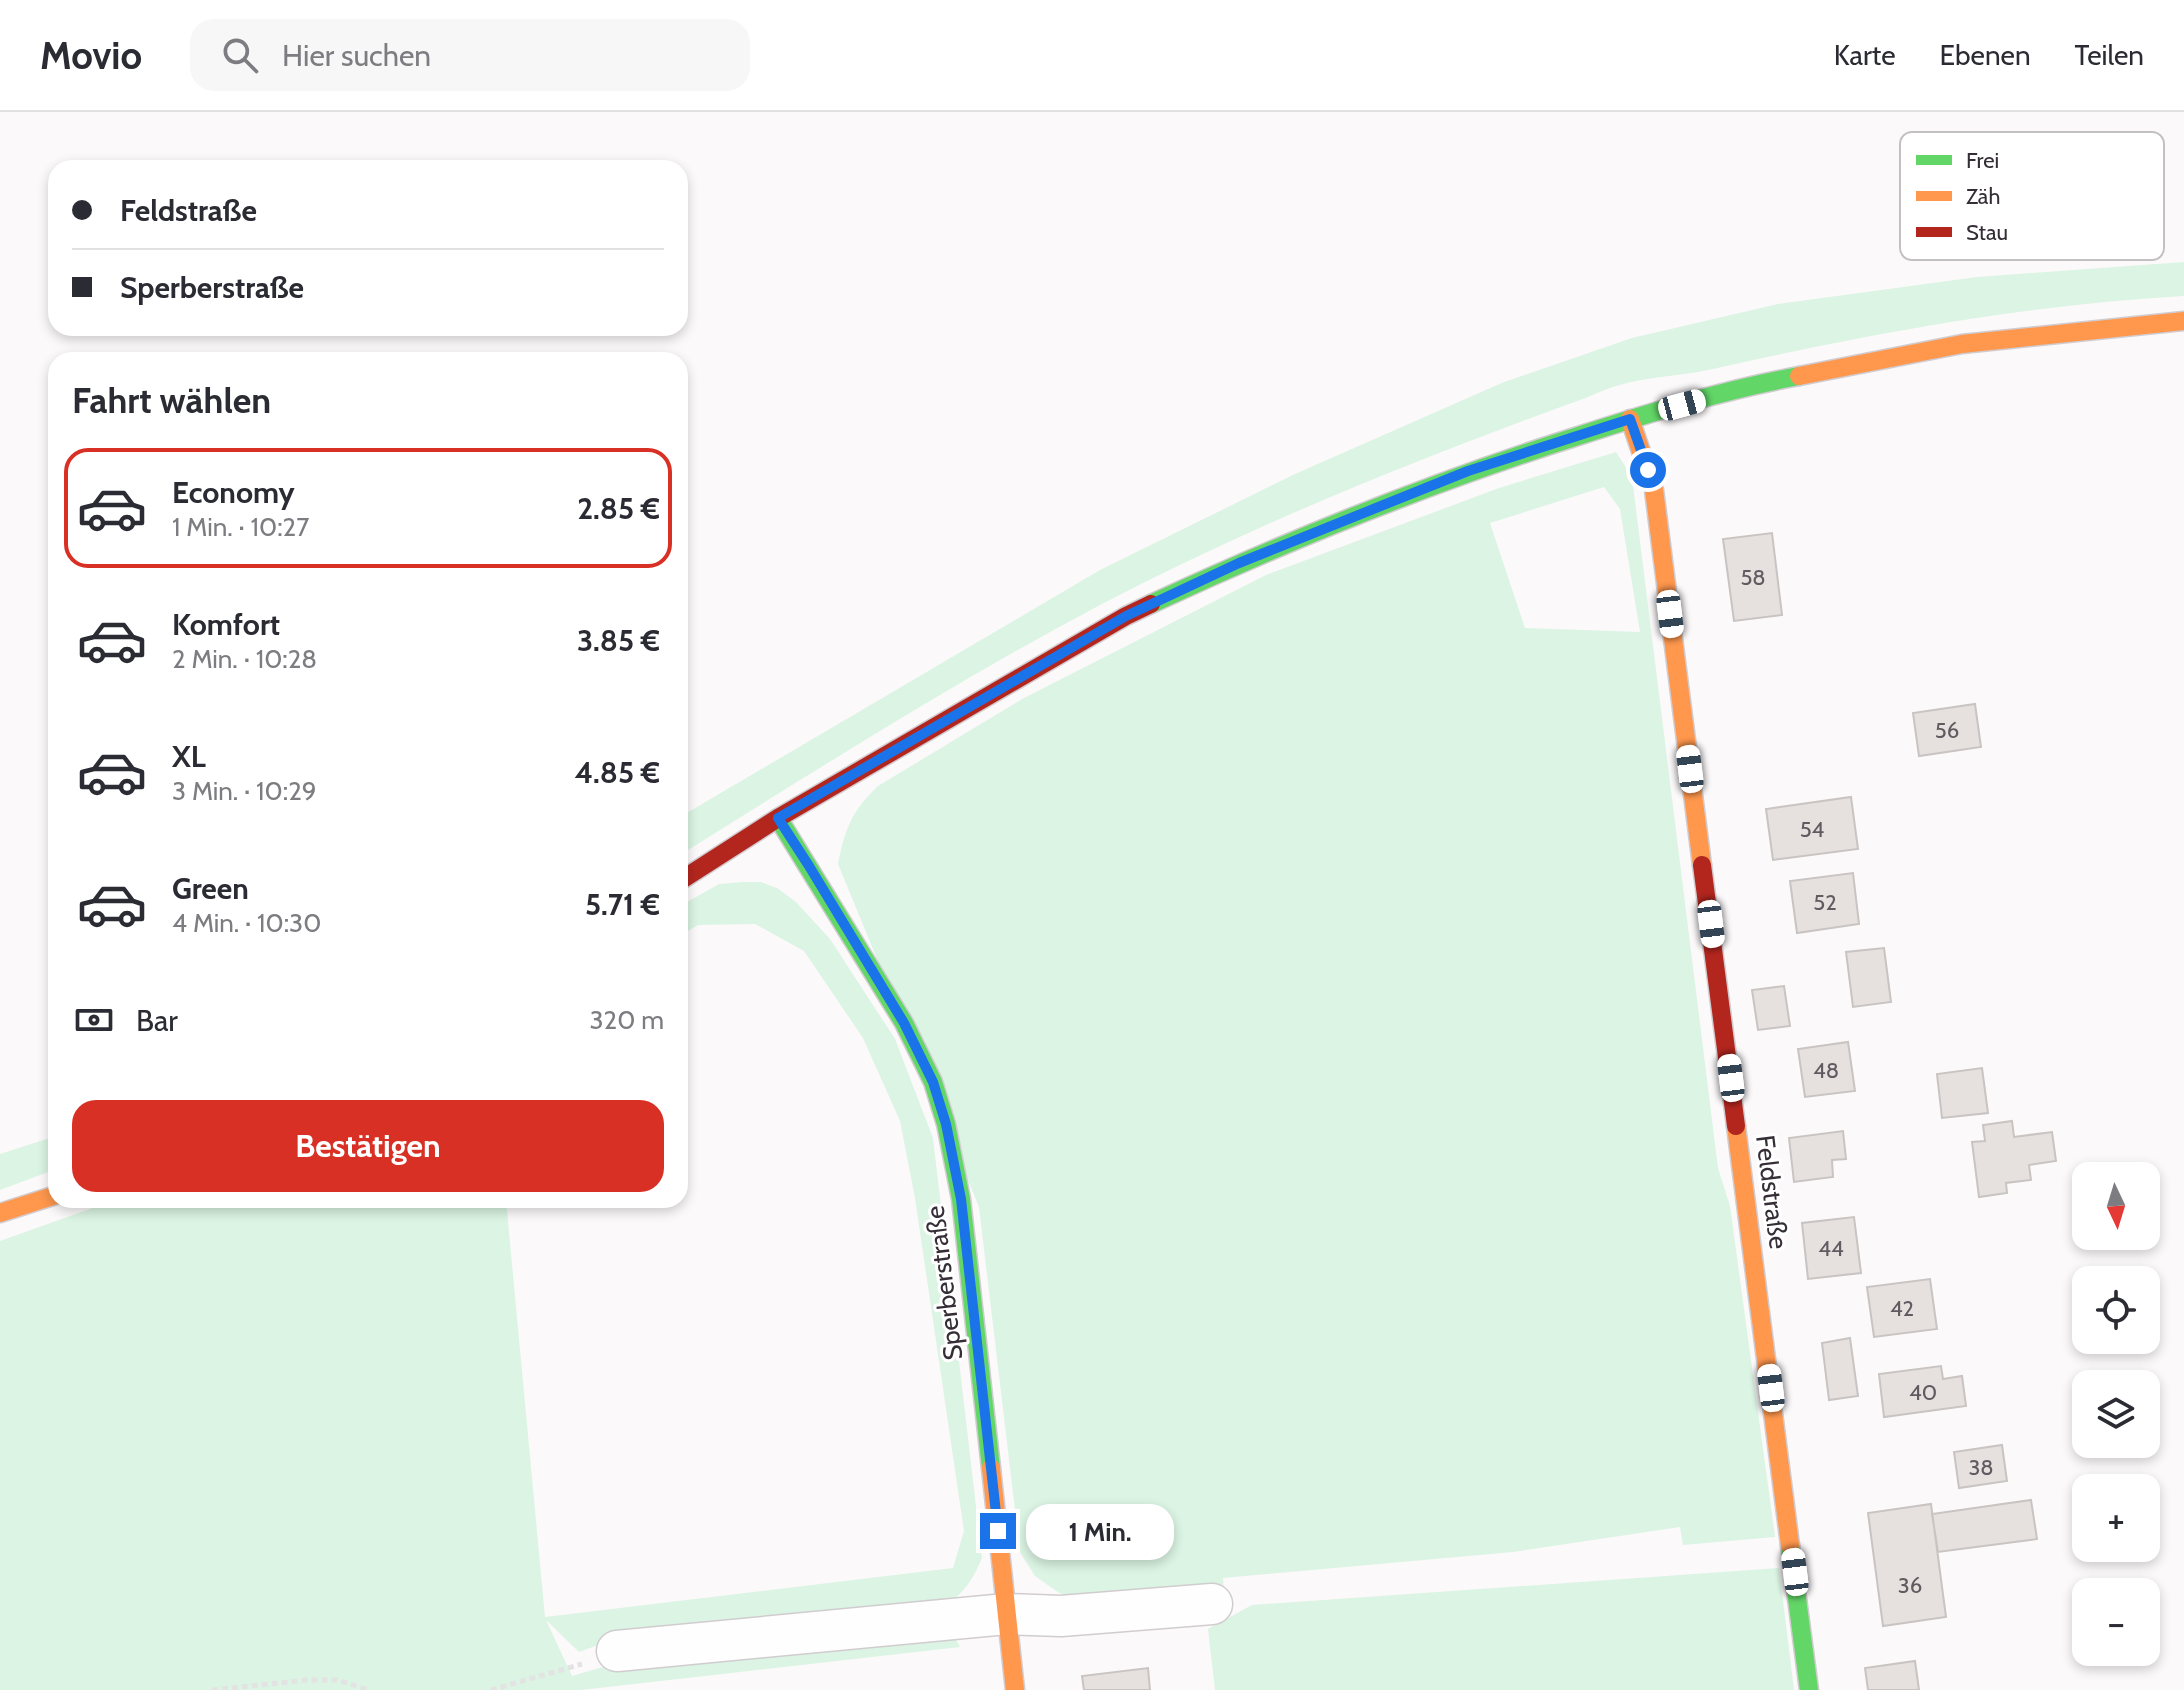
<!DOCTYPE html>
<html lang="de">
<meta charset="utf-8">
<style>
:root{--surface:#fff;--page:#f7f7f7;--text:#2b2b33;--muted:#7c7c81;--line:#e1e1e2;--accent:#d93025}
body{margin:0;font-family:Cabin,sans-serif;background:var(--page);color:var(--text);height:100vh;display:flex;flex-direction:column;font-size:30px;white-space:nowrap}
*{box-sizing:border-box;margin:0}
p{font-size:26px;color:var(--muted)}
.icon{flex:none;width:44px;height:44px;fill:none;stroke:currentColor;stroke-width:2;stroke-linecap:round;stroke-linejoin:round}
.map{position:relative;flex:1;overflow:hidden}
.sheet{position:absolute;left:48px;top:240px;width:640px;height:856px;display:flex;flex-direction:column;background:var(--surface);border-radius:24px;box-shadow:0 4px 12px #0003}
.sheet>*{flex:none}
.guide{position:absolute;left:48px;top:48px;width:640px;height:176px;border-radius:24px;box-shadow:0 4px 12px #0003;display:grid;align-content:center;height:176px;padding:0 24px;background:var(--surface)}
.needle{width:52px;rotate:176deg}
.controls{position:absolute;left:2072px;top:1050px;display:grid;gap:16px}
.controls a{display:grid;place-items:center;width:88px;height:88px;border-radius:16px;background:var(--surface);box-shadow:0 4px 12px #0003;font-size:40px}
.end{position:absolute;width:36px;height:36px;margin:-18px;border:10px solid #1a73e8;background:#fff;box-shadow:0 0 0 4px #fff}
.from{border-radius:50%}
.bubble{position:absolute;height:56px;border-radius:24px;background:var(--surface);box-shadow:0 4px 12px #0003;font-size:26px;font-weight:700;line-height:56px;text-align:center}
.car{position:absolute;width:24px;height:48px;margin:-24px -12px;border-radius:10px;box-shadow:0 0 6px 2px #0007;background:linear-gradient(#fff 24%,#345 0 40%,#fff 0 76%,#345 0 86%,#fff 0)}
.guide b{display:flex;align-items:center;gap:28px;height:76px;font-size:30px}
.guide b+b{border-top:2px solid var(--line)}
.guide i{width:20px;height:20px;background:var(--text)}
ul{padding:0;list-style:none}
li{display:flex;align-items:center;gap:24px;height:120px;margin:0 16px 12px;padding:0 8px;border:4px solid transparent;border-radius:24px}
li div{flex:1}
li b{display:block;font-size:30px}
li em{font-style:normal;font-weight:700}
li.current{border-color:var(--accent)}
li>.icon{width:72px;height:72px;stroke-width:1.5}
h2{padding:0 24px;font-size:36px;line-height:96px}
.pay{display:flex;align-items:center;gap:20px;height:88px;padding:0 24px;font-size:30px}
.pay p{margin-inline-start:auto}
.button{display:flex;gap:16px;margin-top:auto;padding:16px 24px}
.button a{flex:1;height:92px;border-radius:24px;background:var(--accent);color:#fff;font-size:32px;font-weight:700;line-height:92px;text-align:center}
header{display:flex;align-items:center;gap:48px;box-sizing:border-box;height:112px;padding:0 40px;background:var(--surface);border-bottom:2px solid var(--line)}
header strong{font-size:38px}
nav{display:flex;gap:44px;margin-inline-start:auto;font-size:28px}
.search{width:560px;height:72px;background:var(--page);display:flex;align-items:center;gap:20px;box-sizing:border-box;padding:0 28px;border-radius:24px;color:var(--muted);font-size:30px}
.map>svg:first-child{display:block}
.green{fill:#dbf4e3;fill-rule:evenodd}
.building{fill:#e6e0de;stroke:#c9c4c2;stroke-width:2}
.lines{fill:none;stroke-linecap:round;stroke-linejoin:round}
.street-casing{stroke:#d1ccd0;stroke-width:43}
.fast-casing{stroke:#d1ccd0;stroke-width:21}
.slow-casing{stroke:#d1ccd0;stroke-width:21}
.jam-casing{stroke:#d1ccd0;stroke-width:21}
.path{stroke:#e4e3e4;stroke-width:5;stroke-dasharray:6 4;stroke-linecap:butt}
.street{stroke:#fffefe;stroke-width:40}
.fast{stroke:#63d668;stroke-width:18}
.slow{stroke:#ff974d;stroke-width:18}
.jam{stroke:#b3261e;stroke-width:18}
.route{stroke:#1a73e8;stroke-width:10}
.labels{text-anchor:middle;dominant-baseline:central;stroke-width:6;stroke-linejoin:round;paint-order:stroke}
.number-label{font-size:22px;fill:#625a60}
.street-label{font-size:26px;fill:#362e36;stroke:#fff}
.key{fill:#fff;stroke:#c3c0c3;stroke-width:2}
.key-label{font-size:22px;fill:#362e36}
</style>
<header>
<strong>Movio</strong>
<div class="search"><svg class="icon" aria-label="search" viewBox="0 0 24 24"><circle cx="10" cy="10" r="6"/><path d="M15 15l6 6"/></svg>Hier suchen</div>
<nav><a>Karte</a><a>Ebenen</a><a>Teilen</a></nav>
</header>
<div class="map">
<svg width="2184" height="1578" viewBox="0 0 2184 1578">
<rect width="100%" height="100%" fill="#fcf9fb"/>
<!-- green -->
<path class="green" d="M 2184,150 L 2184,184 C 2025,193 1868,222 1713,257 C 1666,267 1635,263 1588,285 C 1422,345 1257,411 1100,493 C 956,569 818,657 680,743 L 680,705 L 1100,458 L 1295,362 L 1504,270 L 1632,226 L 1778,192 L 1977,165 Z
M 1616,340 L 1632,365 L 1718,1056 L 1730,1094 L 1775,1425 L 1683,1433 L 1680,1415 L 1513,1440 L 1223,1466 L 1224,1482 L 1083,1493 L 1058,1480 L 1035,1464 L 1020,1440 L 979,1095 L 838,752 C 845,717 851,700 878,674 L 1024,586 L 1266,463 L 1499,376 ZM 1604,375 L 1620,397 L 1640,520 L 1525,516 L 1490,411 Z
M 743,770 L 761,770 L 777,776 L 796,790 L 830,827 L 895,927 L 933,1026 L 982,1446 C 973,1467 964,1482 944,1494 L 612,1528 L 579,1540 L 546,1508 L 572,1564 L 627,1548 L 952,1520 L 960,1535 L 581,1578 L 0,1578 L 0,1129 L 115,1088 L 506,1088 L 545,1505 L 953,1456 L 964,1419 L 915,1086 L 900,1009 L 863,926 L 804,839 L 755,812 L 698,813 L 680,824 L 680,794 L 719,772 Z
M 56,1024 L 56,1057 L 0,1078 L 0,1042 Z
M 1779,1456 L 1794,1578 L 1215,1578 L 1208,1517 L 1252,1493 Z"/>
<!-- building -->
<path class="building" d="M 1772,421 L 1782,503 L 1734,509 L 1723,427 Z
M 1975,592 L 1981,635 L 1919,644 L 1913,601 Z
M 1851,685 L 1858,737 L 1773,748 L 1766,697 Z
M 1853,761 L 1859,812 L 1797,821 L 1790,769 Z
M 1884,836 L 1891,890 L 1853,895 L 1846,840 Z
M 1784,874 L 1790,914 L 1758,918 L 1752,878 Z
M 1848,930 L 1855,979 L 1805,985 L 1798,937 Z
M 1982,956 L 1988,1001 L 1942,1006 L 1937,962 Z
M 2012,1009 L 2014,1025 L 2052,1020 L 2056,1049 L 2029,1053 L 2031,1068 L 2006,1071 L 2007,1081 L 1979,1085 L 1972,1030 L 1985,1029 L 1983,1013 Z
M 1843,1019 L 1846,1047 L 1832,1048 L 1833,1065 L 1794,1070 L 1789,1026 Z
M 1854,1105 L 1861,1161 L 1808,1167 L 1802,1111 Z
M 1930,1167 L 1937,1217 L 1874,1225 L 1867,1175 Z
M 1850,1226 L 1858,1284 L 1829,1288 L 1822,1231 Z
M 1941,1254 L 1943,1267 L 1962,1264 L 1966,1294 L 1884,1305 L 1879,1262 Z
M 2002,1333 L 2007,1369 L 1959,1376 L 1954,1340 Z
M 2031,1388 L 2037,1427 L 1938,1440 L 1932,1402 Z
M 1931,1392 L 1946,1505 L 1883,1514 L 1868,1401 Z
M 1915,1549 L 1919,1578 L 1868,1578 L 1865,1556 Z
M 1148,1556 L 1150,1578 L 1084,1578 L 1082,1564 Z"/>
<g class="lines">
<defs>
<path id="street" d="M 617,1539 L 1006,1502 L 1061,1504 L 1212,1492"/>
<path id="fast" d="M 1151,492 C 1289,428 1430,371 1575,325 C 1649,301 1723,278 1799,264
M 778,706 L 904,911 L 933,970 L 946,1012 L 961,1087 L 991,1356
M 1790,1433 L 1809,1578"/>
<path id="slow" d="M 1799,264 L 1962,232 L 2184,209
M 1630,307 L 1654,378 L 1702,753
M 1736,1014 L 1790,1433
M 0,1101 L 56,1083
M 991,1356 L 1015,1578"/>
<path id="jam" d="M 1702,753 L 1736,1014
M 680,769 L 778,706 L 1126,504 L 1151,492"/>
</defs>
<!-- street casing -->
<use href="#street" class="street-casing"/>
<!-- fast casing -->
<use href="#fast" class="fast-casing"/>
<!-- slow casing -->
<use href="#slow" class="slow-casing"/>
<!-- jam casing -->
<use href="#jam" class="jam-casing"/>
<!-- path -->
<path class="path" d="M 212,1578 L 307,1568 L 337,1568 L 369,1578
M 491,1578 L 582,1552"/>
<!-- street -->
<use href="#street" class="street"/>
<!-- fast -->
<use href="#fast" class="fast"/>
<!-- slow -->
<use href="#slow" class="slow"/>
<!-- jam -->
<use href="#jam" class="jam"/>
</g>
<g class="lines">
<!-- route -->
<path class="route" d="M 998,1419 L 961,1087 L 946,1012 L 933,970 L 904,911 L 809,754 L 778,706 L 1126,504 L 1239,451 L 1468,359 L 1630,307 L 1648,358"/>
</g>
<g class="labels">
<!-- number labels -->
<g class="number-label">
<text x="1753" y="465">58</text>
<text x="1947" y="618">56</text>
<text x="1812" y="717">54</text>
<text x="1825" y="790">52</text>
<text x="1826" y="958">48</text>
<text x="1831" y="1136">44</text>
<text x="1902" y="1196">42</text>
<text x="1923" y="1280">40</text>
<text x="1981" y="1355">38</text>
<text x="1910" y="1473">36</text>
</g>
<!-- street labels -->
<g class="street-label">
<text transform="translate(1772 1080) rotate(83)">Feldstraße</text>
<text transform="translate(944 1171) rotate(-97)">Sperberstraße</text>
</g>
</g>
<!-- legend -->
<rect x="1900" y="20" width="264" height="128" rx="12" class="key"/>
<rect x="1916" y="43" width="36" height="10" fill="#63d668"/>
<rect x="1916" y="79" width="36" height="10" fill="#ff974d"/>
<rect x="1916" y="115" width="36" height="10" fill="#b3261e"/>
<g class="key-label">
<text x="1966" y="56">Frei</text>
<text x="1966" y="92">Zäh</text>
<text x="1966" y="128">Stau</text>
</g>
</svg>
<div class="controls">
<a><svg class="needle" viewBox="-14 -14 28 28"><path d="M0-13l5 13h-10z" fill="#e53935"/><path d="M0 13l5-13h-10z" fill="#7c7c81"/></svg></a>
<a><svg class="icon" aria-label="locate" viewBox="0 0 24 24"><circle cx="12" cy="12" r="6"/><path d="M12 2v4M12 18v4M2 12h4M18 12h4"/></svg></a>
<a><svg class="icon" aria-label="layers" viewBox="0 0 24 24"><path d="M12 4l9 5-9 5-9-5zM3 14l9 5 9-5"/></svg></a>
<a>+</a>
<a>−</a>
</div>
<i class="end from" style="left:1648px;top:358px"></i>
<i class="end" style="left:998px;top:1419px"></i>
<div class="bubble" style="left:1026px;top:1392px;width:148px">1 Min.</div>
<i class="car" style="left:1682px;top:293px;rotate:75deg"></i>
<i class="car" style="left:1670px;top:502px;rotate:173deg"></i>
<i class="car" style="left:1690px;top:657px;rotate:353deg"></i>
<i class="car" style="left:1711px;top:812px;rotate:173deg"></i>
<i class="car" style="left:1731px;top:966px;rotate:353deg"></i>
<i class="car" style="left:1771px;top:1276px;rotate:353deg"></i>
<i class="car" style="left:1795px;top:1460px;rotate:353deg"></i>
<div class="guide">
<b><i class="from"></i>Feldstraße</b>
<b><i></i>Sperberstraße</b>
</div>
<section class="sheet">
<h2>Fahrt wählen</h2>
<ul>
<li class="current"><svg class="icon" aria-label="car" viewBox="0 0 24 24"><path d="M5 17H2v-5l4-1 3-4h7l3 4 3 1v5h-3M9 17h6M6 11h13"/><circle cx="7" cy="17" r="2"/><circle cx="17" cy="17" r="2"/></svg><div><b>Economy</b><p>1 Min. · 10:27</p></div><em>2.85 €</em></li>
<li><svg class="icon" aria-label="car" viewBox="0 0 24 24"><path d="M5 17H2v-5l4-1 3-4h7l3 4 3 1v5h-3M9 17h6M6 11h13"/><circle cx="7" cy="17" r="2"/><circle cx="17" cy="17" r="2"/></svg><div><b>Komfort</b><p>2 Min. · 10:28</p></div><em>3.85 €</em></li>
<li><svg class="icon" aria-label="car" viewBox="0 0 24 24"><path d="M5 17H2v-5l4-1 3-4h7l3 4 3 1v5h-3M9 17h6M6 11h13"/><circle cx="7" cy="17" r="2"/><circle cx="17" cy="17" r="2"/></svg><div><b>XL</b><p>3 Min. · 10:29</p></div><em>4.85 €</em></li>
<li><svg class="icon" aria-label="car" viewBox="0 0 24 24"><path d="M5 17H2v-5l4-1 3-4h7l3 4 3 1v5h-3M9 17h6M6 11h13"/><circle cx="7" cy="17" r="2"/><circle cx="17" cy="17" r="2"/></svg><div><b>Green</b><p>4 Min. · 10:30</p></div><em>5.71 €</em></li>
</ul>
<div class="pay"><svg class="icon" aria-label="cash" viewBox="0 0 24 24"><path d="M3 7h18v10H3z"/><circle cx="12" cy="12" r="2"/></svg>Bar<p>320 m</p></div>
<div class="button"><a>Bestätigen</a></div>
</section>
</div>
